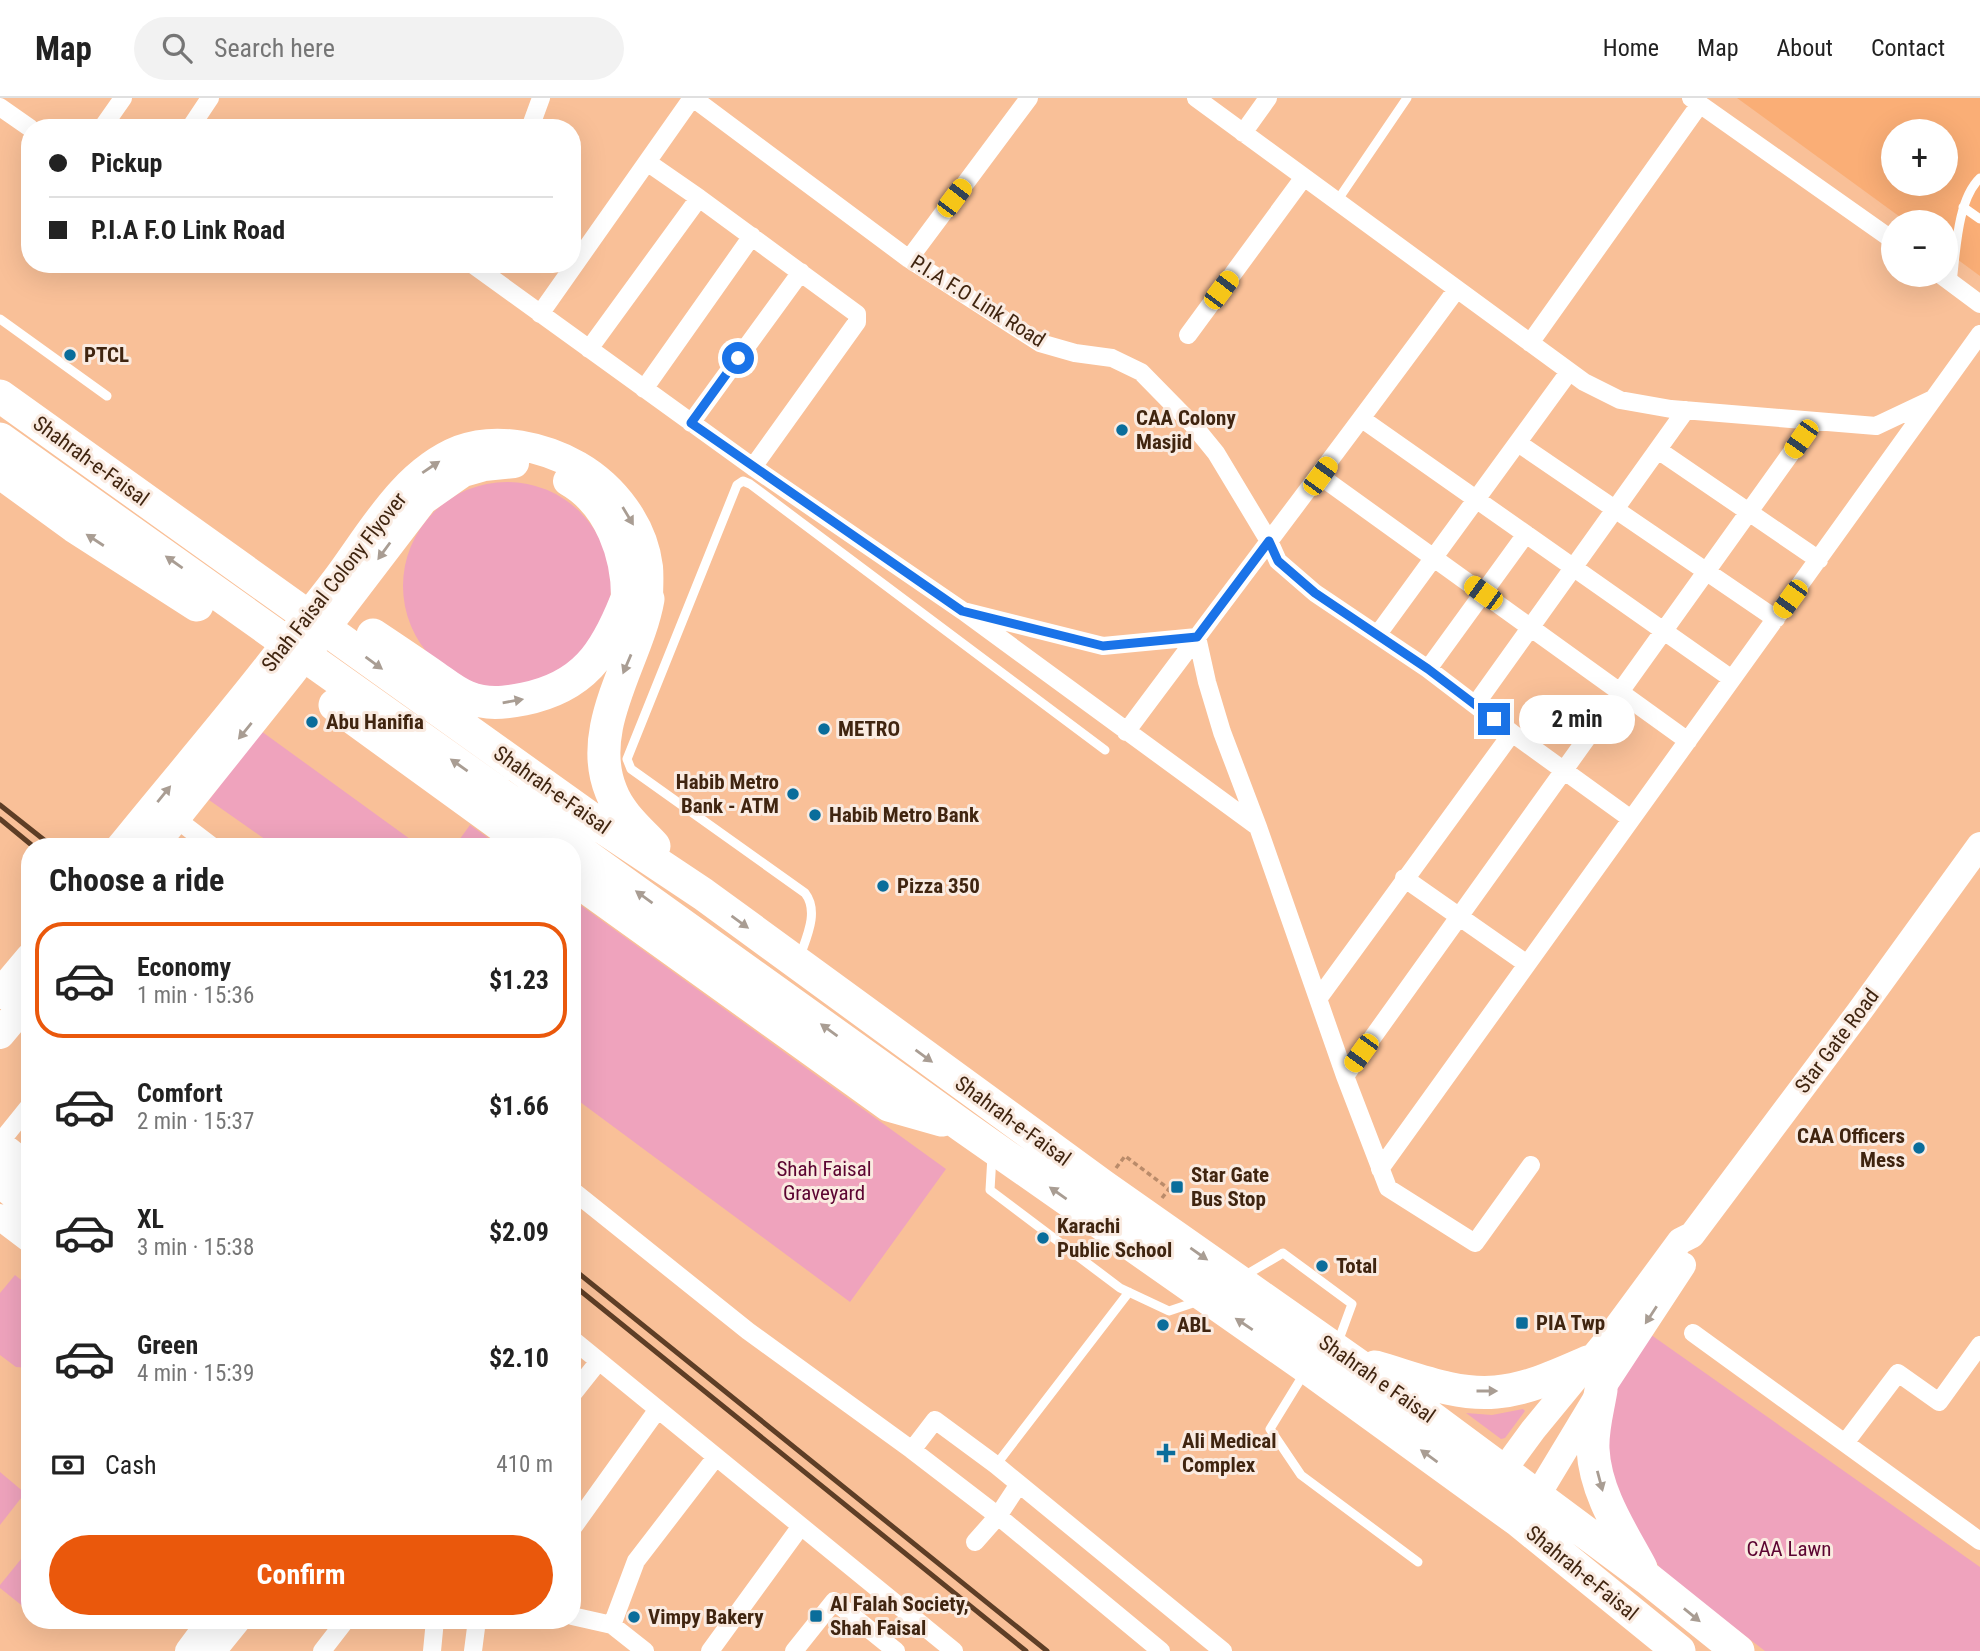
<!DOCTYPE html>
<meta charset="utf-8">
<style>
:root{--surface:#fff;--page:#f2f2f2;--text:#222;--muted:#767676;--line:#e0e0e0;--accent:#ea580c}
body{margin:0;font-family:"Roboto Condensed",sans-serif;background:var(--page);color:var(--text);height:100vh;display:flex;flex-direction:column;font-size:26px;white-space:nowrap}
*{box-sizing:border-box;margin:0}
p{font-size:23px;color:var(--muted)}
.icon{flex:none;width:38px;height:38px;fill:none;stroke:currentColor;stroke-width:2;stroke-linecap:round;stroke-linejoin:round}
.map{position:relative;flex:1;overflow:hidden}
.panel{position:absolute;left:21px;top:740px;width:560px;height:791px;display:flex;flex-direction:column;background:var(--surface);border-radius:28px;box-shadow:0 7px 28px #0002}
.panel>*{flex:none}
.top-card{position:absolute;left:21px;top:21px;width:560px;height:154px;border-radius:28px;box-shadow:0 7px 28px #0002;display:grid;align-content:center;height:154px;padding:0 28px;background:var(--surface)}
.tools{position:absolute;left:1881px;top:21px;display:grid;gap:14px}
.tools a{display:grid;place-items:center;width:77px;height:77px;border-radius:50%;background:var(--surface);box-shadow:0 7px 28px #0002;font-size:35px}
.end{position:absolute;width:32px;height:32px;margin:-16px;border:9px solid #1a73e8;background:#fff;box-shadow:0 0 0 4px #fff}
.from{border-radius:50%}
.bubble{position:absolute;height:49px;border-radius:24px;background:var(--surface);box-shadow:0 7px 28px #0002;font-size:23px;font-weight:700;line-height:49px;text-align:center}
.car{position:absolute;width:21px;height:42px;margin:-21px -10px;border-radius:9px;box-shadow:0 0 5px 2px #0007;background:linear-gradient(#f5c518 24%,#345 0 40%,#f5c518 0 76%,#345 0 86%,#f5c518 0)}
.top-card b{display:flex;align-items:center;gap:24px;height:66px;font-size:26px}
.top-card b+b{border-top:2px solid var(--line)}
.top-card i{width:18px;height:18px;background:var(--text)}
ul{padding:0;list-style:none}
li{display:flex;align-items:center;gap:21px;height:116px;margin:0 14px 10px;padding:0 14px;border:4px solid transparent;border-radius:28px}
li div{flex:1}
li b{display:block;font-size:26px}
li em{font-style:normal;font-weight:700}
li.active{border-color:var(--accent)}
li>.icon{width:63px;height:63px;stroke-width:1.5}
h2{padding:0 28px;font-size:32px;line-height:84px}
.pay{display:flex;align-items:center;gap:18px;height:77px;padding:0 28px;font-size:26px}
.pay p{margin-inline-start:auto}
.primary-button{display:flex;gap:14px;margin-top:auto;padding:14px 28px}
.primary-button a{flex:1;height:80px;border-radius:42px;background:var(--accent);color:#fff;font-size:28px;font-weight:700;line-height:80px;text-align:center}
header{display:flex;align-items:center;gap:42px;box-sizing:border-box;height:98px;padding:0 35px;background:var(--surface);border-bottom:2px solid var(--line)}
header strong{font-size:33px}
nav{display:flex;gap:38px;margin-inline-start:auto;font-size:24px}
.search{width:490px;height:63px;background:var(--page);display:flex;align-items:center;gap:18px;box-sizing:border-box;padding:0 24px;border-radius:38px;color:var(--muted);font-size:26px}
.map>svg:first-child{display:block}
.built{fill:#faae76;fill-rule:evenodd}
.green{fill:#efa3bd}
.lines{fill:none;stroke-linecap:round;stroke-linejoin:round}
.path{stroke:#ba8b6a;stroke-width:3.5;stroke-dasharray:5 3.5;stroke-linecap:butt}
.lane{stroke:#fff;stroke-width:9}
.street{stroke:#fff;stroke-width:18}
.secondary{stroke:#fff;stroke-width:26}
.primary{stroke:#fff;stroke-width:30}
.highway{stroke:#fff;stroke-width:33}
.rail{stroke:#5e3e26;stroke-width:5}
.oneway{fill:#a99d93}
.route{stroke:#1a73e8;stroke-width:9}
.poi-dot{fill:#0a6d9b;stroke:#faebe1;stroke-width:2.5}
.labels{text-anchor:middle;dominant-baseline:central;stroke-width:6;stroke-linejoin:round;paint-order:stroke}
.street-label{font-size:21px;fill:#402510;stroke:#faebe1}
.poi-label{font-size:21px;font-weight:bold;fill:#402510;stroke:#faebe1;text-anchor:start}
.park-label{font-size:21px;fill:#5c0431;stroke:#faebe1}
</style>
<header>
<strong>Map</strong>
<div class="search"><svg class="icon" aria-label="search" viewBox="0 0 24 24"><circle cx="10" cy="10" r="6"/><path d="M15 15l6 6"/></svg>Search here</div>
<nav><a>Home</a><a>Map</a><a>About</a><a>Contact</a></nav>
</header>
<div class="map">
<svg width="1980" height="1553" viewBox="0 0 1980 1553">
<rect width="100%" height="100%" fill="#f9c098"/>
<!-- built -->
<path class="built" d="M 1737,0 L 1980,0 L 1980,178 L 1946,153 L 1946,124 L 1907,124 ZM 1894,33 L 1946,33 L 1946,86 L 1894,86 Z"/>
<!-- green -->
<path class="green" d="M403 488a104 104 0 1 1 208 0a104 104 0 1 1-208 0Z
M 261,633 L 421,749 L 276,749 L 209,702 Z
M 470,727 L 501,749 L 454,749 Z
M 572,801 L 946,1071 L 850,1204 L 572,998 Z
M 15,1177 L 30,1189 L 30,1270 L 16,1269 L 0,1257 L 0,1195 Z
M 1647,1234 L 1980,1469 L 1980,1553 L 1765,1553 L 1663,1475 L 1610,1390 L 1607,1326 L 1621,1278 Z
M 1523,1311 L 1525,1313 L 1505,1340 L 1501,1341 L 1466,1315 L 1492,1317 Z
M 0,1374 L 25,1395 L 0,1427 Z
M 30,1450 L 30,1514 L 0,1490 L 0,1487 Z"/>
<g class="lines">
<!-- path -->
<path class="path" d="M 1116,1070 L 1125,1058 L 1169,1091 L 1162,1100"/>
<!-- lane -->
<path class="lane" d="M 1337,103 L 1407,0
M 1963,109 L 1980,121
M 1952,184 C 1956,154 1957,102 1980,80
M 0,221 L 107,298
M 800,858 C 807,838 819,813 805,795 L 631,671 L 627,661 L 737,387 L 743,383 L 750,386 L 1105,652
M 992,1058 L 990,1092 L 1120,1190 L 1169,1213 L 1199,1203
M 1244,1178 L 1283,1155 L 1352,1206 L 1338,1244
M 1305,1274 L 1270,1331 L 1301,1377 L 1418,1464
M 996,1367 L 1129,1194"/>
<!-- street -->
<path class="street" d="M 693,0 L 909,161 L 1040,245 L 1075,255 L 1112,260 L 1141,274 L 1194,328 L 1216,355 L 1269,443 L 1278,463 L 1315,495 L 1428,571 L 1512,635 L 1631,721
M 1196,0 L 1584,284 L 1620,302 L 1671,311 L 1876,328 L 1931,302
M 1691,0 L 1894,143
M 0,9 L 30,30
M 102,30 L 123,0
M 190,30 L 210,0
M 530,30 L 541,0
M 1243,35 L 1268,0
M 647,64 L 699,100 L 857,216 L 857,224 L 753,369
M 909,161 L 1029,0
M 472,166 L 753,369 L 963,513 L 1258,729
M 1941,177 L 1980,206
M 540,216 L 692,0
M 1188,237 L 1304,79
M 1530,245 L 1700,6
M 589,251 L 699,100
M 644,291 L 752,138
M 1362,321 L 1732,581
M 691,325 L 801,174
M 1518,345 L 1776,521
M 1658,352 L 1819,462
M 1320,378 L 1688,643
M 963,513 L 1103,548 L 1197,539 L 1207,584 L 1222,634 L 1258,729 L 1345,978 L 1388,1090 L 1475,1145 L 1531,1067
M 1378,536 L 1569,274
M 1428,571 L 1526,436
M 1475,607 L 1686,312
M 1126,634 C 1236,486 1348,340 1457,191
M 175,720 L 213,749
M 1404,780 L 1527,866
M 1318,901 L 1512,635
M 1345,978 L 1814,323
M 0,1040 L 30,1064
M 2,1042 L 30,1007
M 1380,1071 L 1980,236
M 572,1092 L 748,1233 L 912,1352 L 998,1418 L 1161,1553
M 1693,1235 L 1980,1443
M 572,1241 L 954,1553
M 572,1297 L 599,1263
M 1845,1345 L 1898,1275 L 1939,1304 L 1980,1247
M 912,1352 L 935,1322 L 996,1367 L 1223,1553
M 572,1431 L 658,1311
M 975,1444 L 998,1418 L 1019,1386
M 572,1518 L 612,1527 L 645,1553
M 612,1527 L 636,1463 L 716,1359
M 322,1553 L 346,1522
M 432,1553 L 435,1522
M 473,1553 L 477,1522
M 710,1553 L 801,1428
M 794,1553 L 834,1503 L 896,1553"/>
<!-- secondary -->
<path class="secondary" d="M 0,1087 L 30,1111
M 0,1119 L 30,1142
M 1503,1373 L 1533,1332 L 1607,1242 L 1680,1143 L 1692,1137 L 1859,914 L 1980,747
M 1537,1398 L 1601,1292 L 1683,1167
M 188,1553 L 211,1522
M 213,1553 L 238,1522"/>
<!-- primary -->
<path class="primary" d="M 568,383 C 609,406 627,458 626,503
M 121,749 C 171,687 223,627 272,564 C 293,536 316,509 337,481 C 372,434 404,374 460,352 C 498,338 544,349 578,368 C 614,389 643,427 648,469 C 649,480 648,491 648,501
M 152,749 L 291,575 L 423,402 L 463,374 L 484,368 L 514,365
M 0,896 L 30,860
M 0,936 L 30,900
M 0,1061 L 30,1085"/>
<!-- highway -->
<path class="highway" d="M 0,298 L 604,730 L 703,796 L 1103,1088 L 1406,1301 L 1647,1480 L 1738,1553
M 0,341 L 511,704 L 964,1029 L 1308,1270 L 1519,1423 L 1679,1553
M 0,374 L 74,428 L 197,507
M 648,501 C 637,563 585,629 611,693 C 619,715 639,732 654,748
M 373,537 C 394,551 415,565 435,579 C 445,586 456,595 467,599 C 487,607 503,605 524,601 C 583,589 605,556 626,503
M 335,607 L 531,749
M 572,779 L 889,1007 L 942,1022
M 1375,1269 C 1414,1280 1456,1298 1496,1294 C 1529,1291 1558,1277 1588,1264
M 1601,1292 C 1598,1311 1592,1331 1593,1351 C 1595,1394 1621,1433 1641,1470"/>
<!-- rail -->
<path class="rail" d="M 0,707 L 53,749
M 0,721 L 34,749
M 572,1170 L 1047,1553
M 572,1186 L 1026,1553"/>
</g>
<!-- one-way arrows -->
<defs><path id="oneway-solid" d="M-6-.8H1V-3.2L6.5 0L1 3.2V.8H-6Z" transform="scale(1.75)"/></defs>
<g class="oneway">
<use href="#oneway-solid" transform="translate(431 369) rotate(-34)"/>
<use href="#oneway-solid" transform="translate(628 418) rotate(59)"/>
<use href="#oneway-solid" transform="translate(95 442) rotate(-147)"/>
<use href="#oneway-solid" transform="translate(384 453) rotate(126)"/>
<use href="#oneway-solid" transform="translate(174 464) rotate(-145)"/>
<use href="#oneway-solid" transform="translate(374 565) rotate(36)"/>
<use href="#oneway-solid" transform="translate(627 566) rotate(113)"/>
<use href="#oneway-solid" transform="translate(513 603) rotate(-10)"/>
<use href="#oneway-solid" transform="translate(245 633) rotate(129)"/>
<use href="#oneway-solid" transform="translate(459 667) rotate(-145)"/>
<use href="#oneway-solid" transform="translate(164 696) rotate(-51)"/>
<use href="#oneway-solid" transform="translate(644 799) rotate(-144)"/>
<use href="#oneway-solid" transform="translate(740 824) rotate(36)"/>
<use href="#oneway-solid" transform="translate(829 932) rotate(-144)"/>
<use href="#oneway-solid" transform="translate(924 958) rotate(36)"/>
<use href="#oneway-solid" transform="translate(1058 1095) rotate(-145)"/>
<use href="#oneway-solid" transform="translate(1199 1156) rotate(35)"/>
<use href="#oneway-solid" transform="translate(1651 1217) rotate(123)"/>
<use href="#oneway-solid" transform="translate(1244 1226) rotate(-146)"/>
<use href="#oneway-solid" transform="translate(1487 1293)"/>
<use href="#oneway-solid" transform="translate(1429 1358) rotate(-144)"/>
<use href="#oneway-solid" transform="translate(1600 1383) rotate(75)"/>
<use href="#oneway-solid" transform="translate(1692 1517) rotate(39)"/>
</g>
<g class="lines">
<!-- route -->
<path class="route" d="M 738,260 L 691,325 L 962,513 L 1103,548 L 1197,539 L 1269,443 L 1278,463 L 1315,495 L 1428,571 L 1494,621"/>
</g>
<!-- markers -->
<g class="poi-dot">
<circle cx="70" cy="257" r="7"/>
<circle cx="1122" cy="332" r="7"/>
<circle cx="312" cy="624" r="7"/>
<circle cx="824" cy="631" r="7"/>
<circle cx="793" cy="696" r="7"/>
<circle cx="815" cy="717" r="7"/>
<circle cx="883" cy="788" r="7"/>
<circle cx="1919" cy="1050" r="7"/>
<rect x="1170" y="1082" width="14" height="14" rx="3.5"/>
<circle cx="1043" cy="1140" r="7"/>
<circle cx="1322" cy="1168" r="7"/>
<rect x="1515" y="1218" width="14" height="14" rx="3.5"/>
<circle cx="1163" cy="1227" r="7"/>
<path d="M1162.5 1344.5h7v7h7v7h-7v7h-7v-7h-7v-7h7z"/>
<rect x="809" y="1511" width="14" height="14" rx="3.5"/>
<circle cx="634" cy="1519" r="7"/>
</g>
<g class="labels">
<!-- street labels -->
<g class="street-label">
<text transform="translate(978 203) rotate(32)">P.I.A F.O Link Road</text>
<text transform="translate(91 363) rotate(36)">Shahrah-e-Faisal</text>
<text transform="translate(334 484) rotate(-52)">Shah Faisal Colony Flyover</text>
<text transform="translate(552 692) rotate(35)">Shahrah-e-Faisal</text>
<text transform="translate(1837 943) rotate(-53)">Star Gate Road</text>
<text transform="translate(1013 1023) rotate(36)">Shahrah-e-Faisal</text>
<text transform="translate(1377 1281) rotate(35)">Shahrah e Faisal</text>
<text transform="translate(1582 1475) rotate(39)">Shahrah-e-Faisal</text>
</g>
<!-- poi labels -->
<g class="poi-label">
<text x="84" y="257">PTCL</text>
<text x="1136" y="320">CAA Colony<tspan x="1136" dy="24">Masjid</tspan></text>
<text x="326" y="624">Abu Hanifia</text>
<text x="838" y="631">METRO</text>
<text x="779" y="684" text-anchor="end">Habib Metro<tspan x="779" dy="24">Bank - ATM</tspan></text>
<text x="829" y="717">Habib Metro Bank</text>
<text x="897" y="788">Pizza 350</text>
<text x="1905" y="1038" text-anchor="end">CAA Officers<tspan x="1905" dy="24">Mess</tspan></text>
<text x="1191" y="1077">Star Gate<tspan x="1191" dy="24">Bus Stop</tspan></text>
<text x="1057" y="1128">Karachi<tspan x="1057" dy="24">Public School</tspan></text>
<text x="1336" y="1168">Total</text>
<text x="1536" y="1225">PIA Twp</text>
<text x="1177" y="1227">ABL</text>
<text x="1182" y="1343">Ali Medical<tspan x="1182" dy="24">Complex</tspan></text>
<text x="830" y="1506">Al Falah Society,<tspan x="830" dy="24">Shah Faisal</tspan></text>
<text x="648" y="1519">Vimpy Bakery</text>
</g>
<!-- park labels -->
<g class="park-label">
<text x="824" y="1071">Shah Faisal<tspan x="824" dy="24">Graveyard</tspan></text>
<text x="1789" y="1451">CAA Lawn</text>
</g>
</g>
</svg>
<div class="tools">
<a>+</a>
<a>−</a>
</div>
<i class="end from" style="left:738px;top:260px"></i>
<i class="end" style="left:1494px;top:621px"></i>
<div class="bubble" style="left:1519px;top:597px;width:116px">2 min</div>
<i class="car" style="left:954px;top:100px;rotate:37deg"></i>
<i class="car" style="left:1221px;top:192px;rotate:37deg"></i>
<i class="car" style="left:1801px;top:341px;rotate:215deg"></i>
<i class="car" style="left:1320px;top:378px;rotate:36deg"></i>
<i class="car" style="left:1483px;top:495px;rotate:306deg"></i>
<i class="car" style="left:1790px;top:501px;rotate:216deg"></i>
<i class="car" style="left:1361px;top:955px;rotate:216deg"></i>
<div class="top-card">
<b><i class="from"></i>Pickup</b>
<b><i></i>P.I.A F.O Link Road</b>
</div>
<section class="panel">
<h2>Choose a ride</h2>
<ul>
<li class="active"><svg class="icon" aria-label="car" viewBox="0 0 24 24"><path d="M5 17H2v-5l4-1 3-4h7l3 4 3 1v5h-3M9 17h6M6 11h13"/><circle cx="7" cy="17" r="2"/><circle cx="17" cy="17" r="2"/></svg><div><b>Economy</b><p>1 min · 15:36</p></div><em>$1.23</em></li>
<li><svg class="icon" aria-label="car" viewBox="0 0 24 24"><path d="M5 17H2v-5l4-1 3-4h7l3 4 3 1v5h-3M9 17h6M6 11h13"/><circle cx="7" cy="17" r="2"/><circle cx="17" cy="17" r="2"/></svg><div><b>Comfort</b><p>2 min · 15:37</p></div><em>$1.66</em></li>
<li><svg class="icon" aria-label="car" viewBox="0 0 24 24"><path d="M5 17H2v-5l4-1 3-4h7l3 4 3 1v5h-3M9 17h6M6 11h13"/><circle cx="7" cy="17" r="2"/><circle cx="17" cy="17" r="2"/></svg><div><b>XL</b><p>3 min · 15:38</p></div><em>$2.09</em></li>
<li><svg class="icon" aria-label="car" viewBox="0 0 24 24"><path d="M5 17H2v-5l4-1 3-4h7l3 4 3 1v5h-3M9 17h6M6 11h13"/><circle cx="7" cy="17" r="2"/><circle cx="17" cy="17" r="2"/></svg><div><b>Green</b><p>4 min · 15:39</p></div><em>$2.10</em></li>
</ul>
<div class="pay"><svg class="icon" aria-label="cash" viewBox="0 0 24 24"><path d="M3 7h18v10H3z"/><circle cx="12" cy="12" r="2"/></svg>Cash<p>410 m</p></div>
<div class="primary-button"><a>Confirm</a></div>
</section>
</div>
